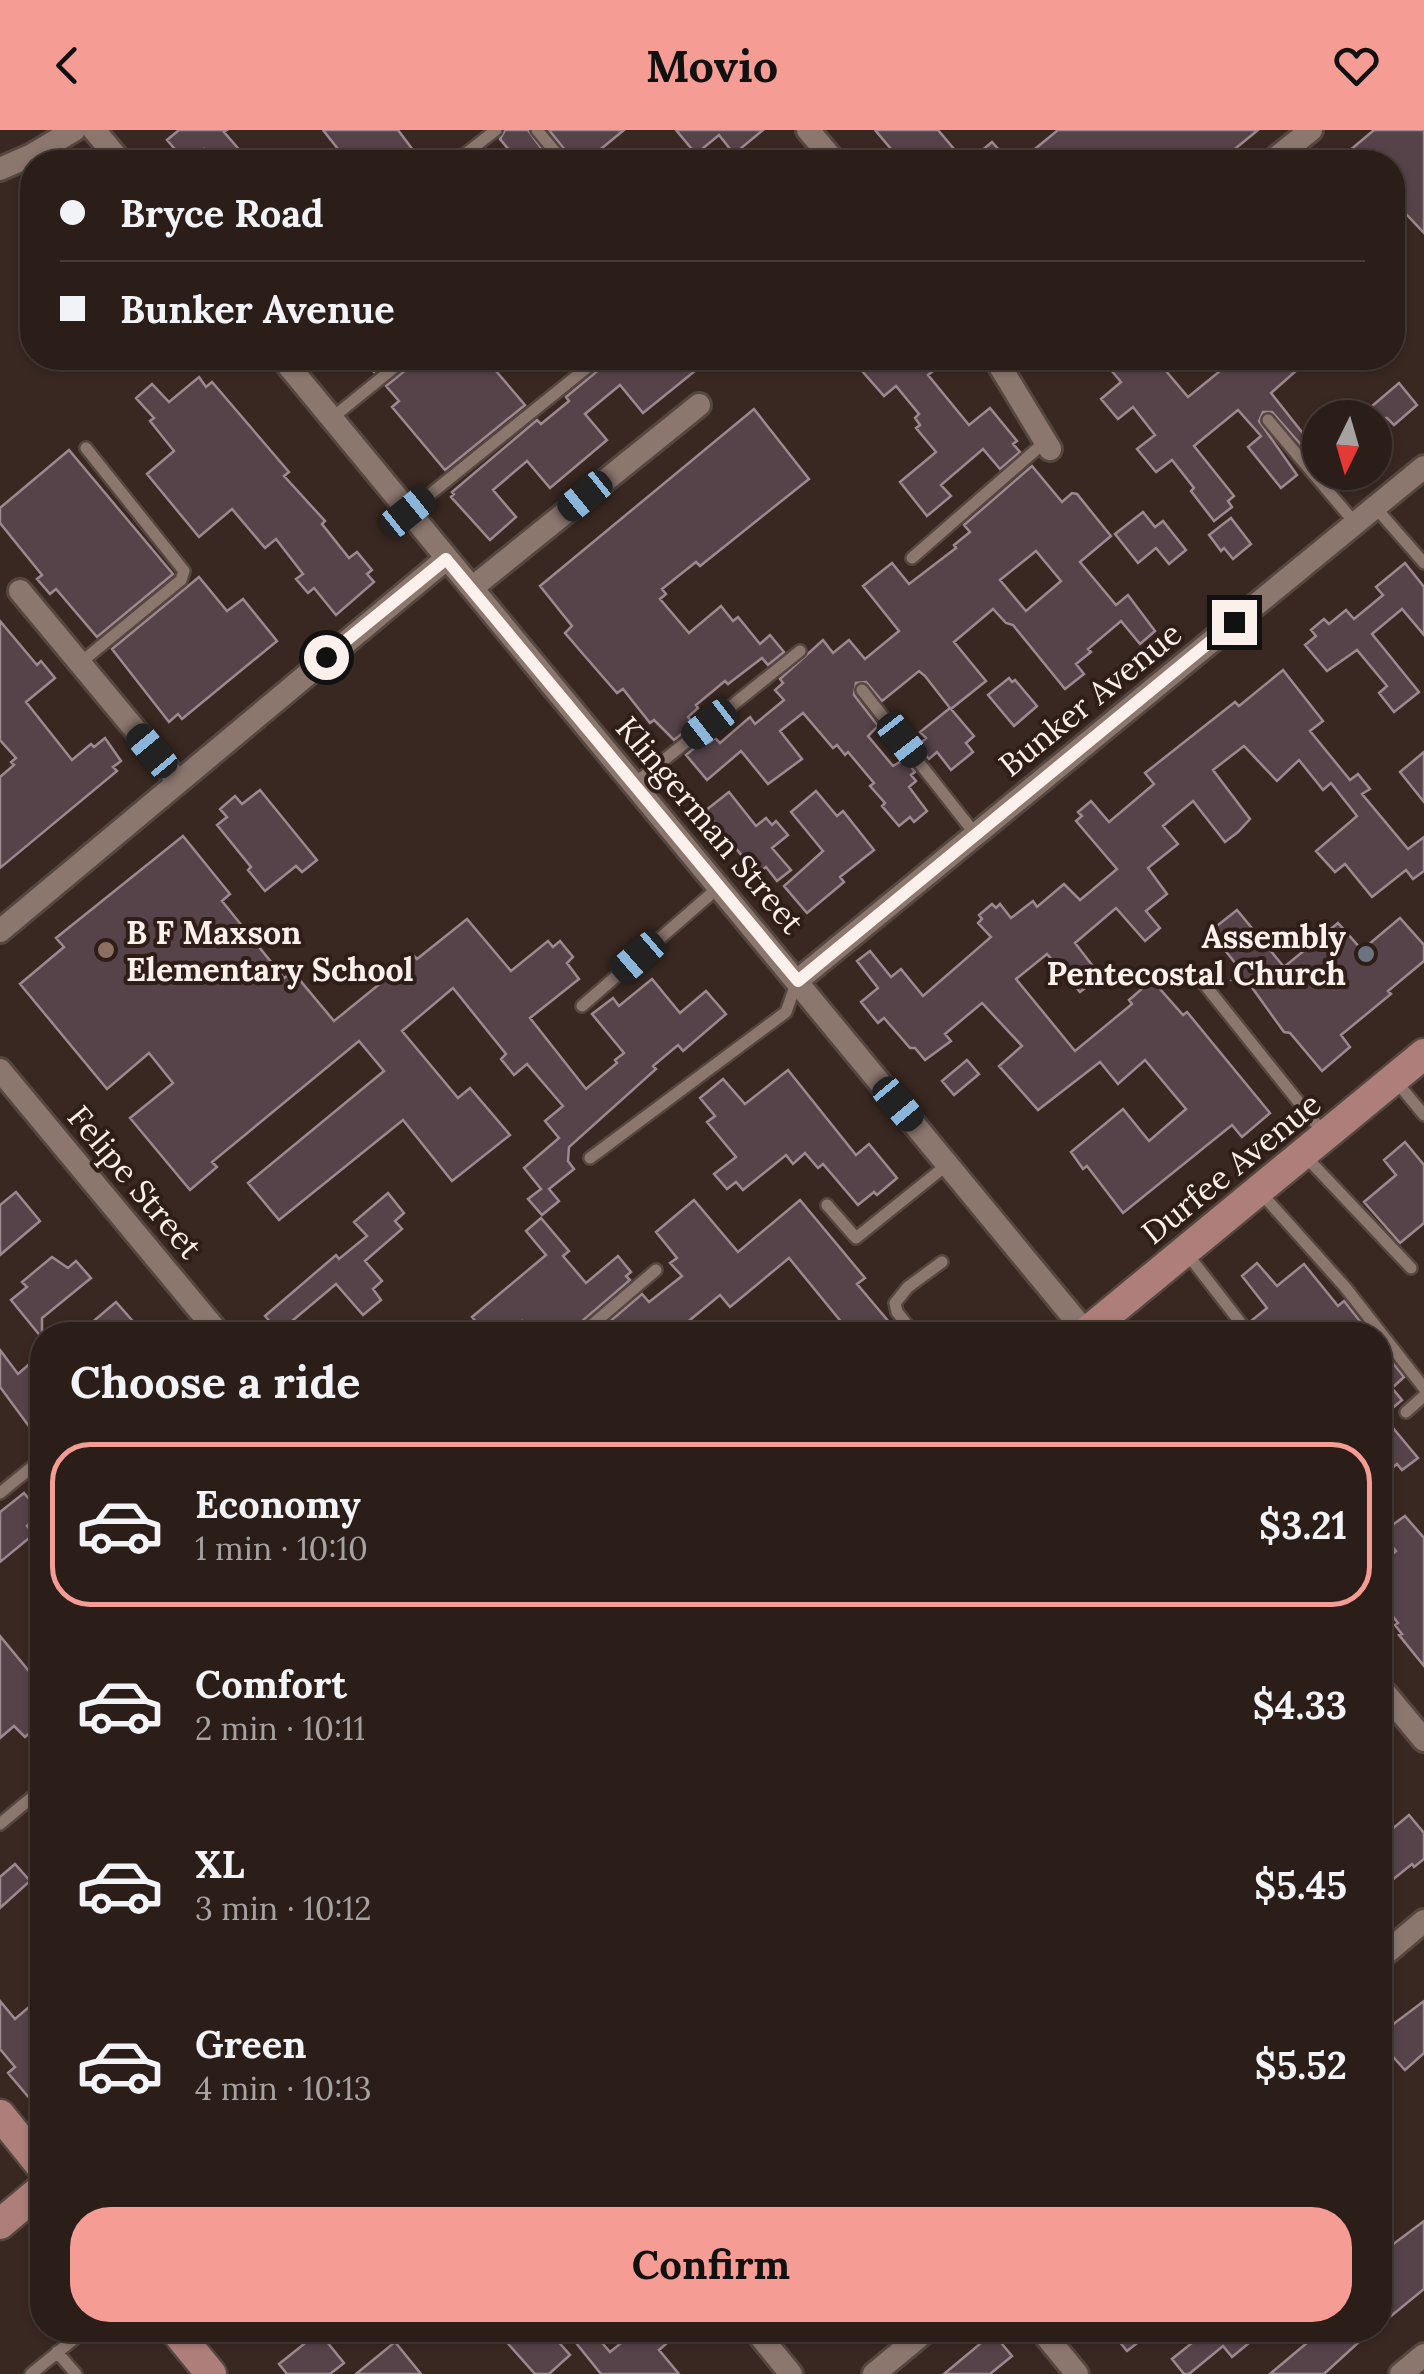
<!DOCTYPE html>
<meta charset="utf-8">
<style>
:root{--surface:#2b1e19;--page:#372b26;--text:#f1f3f6;--muted:#a6a2a2;--line:#473c38;--accent:#f59c95}
body{margin:0;font-family:Lora,serif;background:var(--page);color:var(--text);height:100vh;display:flex;flex-direction:column;font-size:38px;white-space:nowrap}
*{box-sizing:border-box;margin:0}
p{font-size:32px;color:var(--muted)}
.icon{flex:none;width:55px;height:55px;fill:none;stroke:currentColor;stroke-width:2;stroke-linecap:round;stroke-linejoin:round}
.map{position:relative;flex:1;overflow:hidden}
.panel{position:absolute;left:30px;top:1192px;width:1362px;height:1020px;display:flex;flex-direction:column;background:var(--surface);border-radius:40px;box-shadow:0 2px 8px #0004,0 0 0 2px var(--line)}
.panel>*{flex:none}
.banner{position:absolute;left:20px;top:20px;width:1385px;height:220px;border-radius:40px;box-shadow:0 2px 8px #0004,0 0 0 2px var(--line);display:grid;align-content:center;height:220px;padding:0 40px;background:var(--surface)}
.needle{width:65px;rotate:185deg}
.buttons{position:absolute;left:1302px;top:270px;display:grid;gap:20px}
.buttons a{display:grid;place-items:center;width:90px;height:90px;border-radius:50%;background:var(--surface);box-shadow:0 2px 8px #0004,0 0 0 2px var(--line);font-size:50px}
.end{position:absolute;width:45px;height:45px;margin:-22px;border:12px solid #fbf0eb;background:#111;box-shadow:0 0 0 5px #111}
.from{border-radius:50%}
.car{position:absolute;width:30px;height:60px;margin:-30px -15px;border-radius:12px;box-shadow:0 0 8px 2px #0007;background:linear-gradient(#222 24%,#8ab4d8 0 40%,#222 0 76%,#8ab4d8 0 86%,#222 0)}
.banner b{display:flex;align-items:center;gap:35px;height:95px;font-size:38px}
.banner b+b{border-top:2px solid var(--line)}
.banner i{width:25px;height:25px;background:var(--text)}
ul{padding:0;list-style:none}
li{display:flex;align-items:center;gap:30px;height:165px;margin:0 20px 15px;padding:0 20px;border:5px solid transparent;border-radius:40px}
li div{flex:1}
li b{display:block;font-size:38px}
li em{font-style:normal;font-weight:700}
li.current{border-color:var(--accent)}
li>.icon{width:90px;height:90px;stroke-width:1.5}
h2{padding:0 40px;font-size:45px;line-height:120px}
.primary-button{display:flex;gap:20px;margin-top:auto;padding:20px 40px}
.primary-button a{flex:1;height:115px;border-radius:40px;background:var(--accent);color:#111;font-size:40px;font-weight:700;line-height:115px;text-align:center}
header{display:flex;justify-content:space-between;align-items:center;height:130px;padding:0 40px;background:var(--accent);color:#111;font-size:45px;font-weight:700}
.map>svg:first-child{display:block}
.building{fill:#56434a;stroke:#9e8890;stroke-width:2.5;fill-rule:evenodd}
.lines{fill:none;stroke-linecap:round;stroke-linejoin:round}
.lane-casing{stroke:#554640;stroke-width:16}
.street-casing{stroke:#554640;stroke-width:28}
.secondary-casing{stroke:#554640;stroke-width:35}
.lane{stroke:#8c776f;stroke-width:11}
.street{stroke:#8c776f;stroke-width:22}
.secondary{stroke:#ae7e7a;stroke-width:30}
.route{stroke:#fbf0eb;stroke-width:12}
.education-dot{fill:#8d6e63;stroke:#2f1e17;stroke-width:4}
.worship-dot{fill:#6b7280;stroke:#2f1e17;stroke-width:4}
.labels{text-anchor:middle;dominant-baseline:central;stroke-width:8;stroke-linejoin:round;paint-order:stroke}
.street-label{font-size:32px;fill:#fbf0eb;stroke:#2f1e17}
.poi-label{font-size:32px;font-weight:bold;fill:#fbf0eb;stroke:#2f1e17;text-anchor:start}
</style>
<header><svg class="icon" aria-label="back" viewBox="0 0 24 24"><path d="M15 5l-7 7 7 7"/></svg>Movio<svg class="icon" aria-label="heart" viewBox="0 0 24 24"><path d="M12 20l-8-8c-3-5 5-10 8-4 3-6 11-1 8 4z"/></svg></header>
<div class="map">
<svg width="1424" height="2244" viewBox="0 0 1424 2244">
<rect width="100%" height="100%" fill="#392821"/>
<!-- building -->
<path class="building" d="M 179,0 L 227,0 L 224,2 L 243,24 L 233,32 L 216,32 L 204,19 L 186,32 L 167,10 Z
M 323,0 L 398,0 L 422,32 L 321,32 L 338,19 Z
M 505,0 L 528,0 L 549,29 L 557,32 L 564,27 L 565,20 L 549,0 L 624,0 L 585,32 L 519,32 L 500,9 Z
M 676,0 L 763,0 L 734,24 L 719,5 L 696,24 Z
M 875,0 L 938,0 L 965,32 L 902,32 Z
M 1058,0 L 1258,0 L 1219,32 L 1019,32 Z
M 1374,0 L 1424,0 L 1424,103 L 1392,69 L 1392,32 L 1336,32 Z
M 992,12 L 1010,32 L 968,32 Z
M 362,228 L 392,228 L 374,242 Z
M 415,228 L 512,228 L 496,241 L 525,275 L 445,340 L 392,277 L 399,271 L 386,256 L 412,235 Z
M 621,228 L 711,228 L 643,283 L 620,255 L 585,284 L 607,310 L 550,358 L 527,331 L 493,360 L 516,387 L 490,410 L 451,367 L 454,364 L 452,362 L 537,290 L 541,294 L 569,271 L 566,267 L 607,233 L 610,237 Z
M 879,228 L 950,228 L 928,245 L 969,295 L 990,278 L 1017,311 L 1013,314 L 1020,322 L 1000,339 L 983,319 L 941,355 L 951,366 L 927,386 L 900,352 L 936,322 L 916,298 L 920,295 L 915,288 L 919,284 L 896,256 L 884,266 L 862,241 Z
M 1101,228 L 1155,228 L 1188,267 L 1236,228 L 1289,228 L 1298,239 L 1271,263 L 1309,311 L 1302,316 L 1272,282 L 1263,282 L 1259,291 L 1297,345 L 1281,358 L 1248,317 L 1261,306 L 1238,280 L 1194,316 L 1234,366 L 1228,371 L 1232,377 L 1214,391 L 1191,361 L 1194,358 L 1172,330 L 1156,342 L 1137,319 L 1155,305 L 1133,277 L 1118,289 L 1101,269 L 1121,252 Z
M 199,247 L 206,257 L 212,252 L 289,342 L 284,346 L 325,391 L 322,394 L 349,428 L 357,422 L 372,440 L 367,444 L 374,452 L 336,485 L 314,458 L 308,463 L 296,449 L 303,444 L 276,409 L 265,418 L 232,379 L 199,407 L 147,344 L 174,321 L 150,291 L 154,288 L 136,268 L 152,254 L 169,272 Z
M 1399,253 L 1417,275 L 1394,295 L 1387,288 L 1358,288 Z
M 754,279 L 809,349 L 700,436 L 696,432 L 662,459 L 666,464 L 660,469 L 689,503 L 721,476 L 733,491 L 738,487 L 760,514 L 770,505 L 784,522 L 768,535 L 762,528 L 728,554 L 725,551 L 696,575 L 698,578 L 688,587 L 694,594 L 674,610 L 654,590 L 650,593 L 623,559 L 617,563 L 583,524 L 565,503 L 572,496 L 540,456 Z
M 69,320 L 173,444 L 97,507 L 56,459 L 50,464 L 37,449 L 42,445 L 0,393 L 0,378 Z
M 1032,336 L 1062,372 L 1072,363 L 1077,364 L 1111,406 L 1080,432 L 1116,475 L 1128,465 L 1155,501 L 1140,514 L 1121,491 L 1088,519 L 1091,522 L 1076,534 L 1084,544 L 1065,559 L 1013,495 L 1006,493 L 993,479 L 954,512 L 986,551 L 951,579 L 974,606 L 966,613 L 973,622 L 951,640 L 937,622 L 929,629 L 918,616 L 926,608 L 920,602 L 950,578 L 925,546 L 919,541 L 882,571 L 866,552 L 856,553 L 854,565 L 878,596 L 868,606 L 893,636 L 905,629 L 915,642 L 911,645 L 916,651 L 909,657 L 927,681 L 914,692 L 910,687 L 899,696 L 882,676 L 885,673 L 870,656 L 874,653 L 848,622 L 845,625 L 837,615 L 833,618 L 803,583 L 780,601 L 802,629 L 768,654 L 741,621 L 707,650 L 686,625 L 706,608 L 710,612 L 715,608 L 720,613 L 750,587 L 755,594 L 784,570 L 775,560 L 783,553 L 780,549 L 823,510 L 833,523 L 849,510 L 865,529 L 899,501 L 863,456 L 892,433 L 909,454 L 956,418 L 954,415 L 970,402 L 964,395 ZM 1036,421 L 1061,451 L 1026,481 L 1000,450 Z
M 1143,382 L 1155,397 L 1163,391 L 1186,420 L 1169,434 L 1156,418 L 1138,433 L 1115,404 Z
M 1231,388 L 1251,414 L 1233,429 L 1224,418 L 1221,421 L 1209,405 Z
M 1405,433 L 1424,457 L 1424,505 L 1402,479 L 1372,504 L 1419,562 L 1394,582 L 1379,563 L 1387,556 L 1357,520 L 1327,541 L 1305,515 L 1316,506 L 1311,500 L 1324,489 L 1329,494 L 1346,480 L 1354,489 L 1383,465 L 1376,457 Z
M 199,447 L 227,481 L 243,469 L 277,511 L 182,589 L 178,584 L 169,592 L 112,519 Z
M 0,491 L 37,535 L 41,531 L 55,548 L 26,572 L 72,630 L 91,614 L 94,617 L 105,608 L 121,631 L 113,637 L 117,641 L 0,738 L 0,647 L 14,635 L 11,632 L 16,628 L 0,610 Z
M 1283,540 L 1323,591 L 1310,601 L 1350,650 L 1358,644 L 1370,659 L 1362,664 L 1408,719 L 1424,707 L 1424,741 L 1413,749 L 1406,740 L 1372,767 L 1345,734 L 1335,742 L 1316,721 L 1357,686 L 1331,653 L 1323,660 L 1299,630 L 1277,651 L 1244,616 L 1213,640 L 1250,689 L 1238,702 L 1225,712 L 1193,671 L 1163,696 L 1178,714 L 1148,738 L 1167,764 L 1146,781 L 1160,798 L 1145,811 L 1116,778 L 1075,813 L 1092,835 L 1088,838 L 1097,849 L 1080,862 L 1047,824 L 1016,849 L 1075,921 L 1132,874 L 1129,870 L 1152,850 L 1183,885 L 1187,882 L 1270,983 L 1242,1007 L 1232,995 L 1123,1083 L 1087,1036 L 1083,1039 L 1071,1022 L 1123,979 L 1149,1011 L 1186,979 L 1145,930 L 1118,954 L 1100,932 L 1038,980 L 999,936 L 1022,916 L 982,873 L 945,904 L 951,911 L 925,930 L 915,918 L 910,918 L 884,888 L 878,893 L 861,872 L 878,858 L 857,831 L 870,821 L 891,847 L 901,839 L 923,866 L 991,807 L 978,793 L 982,789 L 979,785 L 992,774 L 996,778 L 1000,774 L 1011,788 L 1033,771 L 1037,777 L 1064,754 L 1080,770 L 1117,739 L 1076,691 L 1082,686 L 1078,682 L 1091,671 L 1109,692 L 1154,654 L 1145,643 L 1235,572 L 1239,576 Z
M 1009,548 L 1012,552 L 1015,550 L 1037,576 L 1014,596 L 988,565 Z
M 1424,622 L 1424,672 L 1400,642 Z
M 260,660 L 317,730 L 302,742 L 296,736 L 265,761 L 248,740 L 251,737 L 217,695 L 227,687 L 220,679 L 235,666 L 242,674 Z
M 816,661 L 837,686 L 843,681 L 874,720 L 840,747 L 844,752 L 807,783 L 784,756 L 823,721 L 791,682 Z
M 729,662 L 756,696 L 766,688 L 772,695 L 776,691 L 788,705 L 772,718 L 791,740 L 777,751 L 766,737 L 757,744 L 705,681 Z
M 183,706 L 230,764 L 222,771 L 284,848 L 293,842 L 334,891 L 414,826 L 417,829 L 467,789 L 511,841 L 548,811 L 553,817 L 560,811 L 573,827 L 567,833 L 579,849 L 530,888 L 586,959 L 617,933 L 615,930 L 624,923 L 592,884 L 613,868 L 619,876 L 652,849 L 680,883 L 706,861 L 726,884 L 683,921 L 678,915 L 653,936 L 656,939 L 569,1017 L 568,1031 L 574,1039 L 549,1059 L 559,1071 L 542,1085 L 528,1069 L 541,1059 L 524,1038 L 559,1008 L 545,991 L 563,976 L 527,934 L 514,945 L 501,929 L 506,924 L 453,858 L 402,901 L 458,968 L 470,958 L 510,1005 L 452,1051 L 403,990 L 279,1090 L 248,1053 L 384,941 L 359,911 L 212,1032 L 217,1037 L 190,1060 L 130,988 L 173,953 L 149,923 L 107,959 L 20,854 L 64,817 L 56,808 Z
M 1237,780 L 1284,837 L 1338,793 L 1362,820 L 1400,788 L 1424,815 L 1424,831 L 1388,861 L 1391,864 L 1341,905 L 1350,917 L 1322,941 L 1290,903 L 1284,902 L 1248,852 L 1232,850 L 1240,842 L 1239,838 L 1217,810 L 1219,807 L 1213,799 Z
M 967,930 L 979,944 L 954,965 L 942,951 Z
M 788,940 L 856,1025 L 869,1014 L 897,1048 L 877,1065 L 874,1062 L 858,1075 L 823,1034 L 818,1038 L 805,1023 L 793,1034 L 786,1025 L 743,1060 L 736,1052 L 727,1059 L 714,1044 L 736,1027 L 707,992 L 715,986 L 700,968 L 723,949 L 745,974 Z
M 1405,1012 L 1424,1035 L 1424,1093 L 1400,1113 L 1364,1072 L 1396,1045 L 1384,1030 Z
M 16,1062 L 40,1091 L 0,1125 L 0,1075 Z
M 388,1063 L 404,1083 L 395,1091 L 402,1099 L 365,1131 L 382,1151 L 373,1159 L 381,1170 L 363,1185 L 336,1154 L 279,1202 L 265,1186 L 336,1125 L 339,1129 L 367,1106 L 354,1092 Z
M 694,1070 L 738,1122 L 800,1070 L 865,1148 L 857,1154 L 900,1205 L 852,1205 L 789,1128 L 730,1177 L 720,1165 L 684,1195 L 693,1205 L 594,1205 L 642,1164 L 649,1172 L 682,1146 L 670,1133 L 677,1128 L 656,1102 Z
M 541,1088 L 569,1121 L 563,1126 L 586,1153 L 618,1126 L 631,1142 L 626,1146 L 630,1150 L 574,1198 L 571,1205 L 533,1205 L 522,1191 L 505,1205 L 487,1205 L 472,1187 L 546,1125 L 526,1101 Z
M 52,1127 L 68,1138 L 76,1131 L 91,1148 L 42,1188 L 42,1208 L 11,1170 L 27,1157 L 22,1152 Z
M 1257,1133 L 1277,1156 L 1304,1134 L 1338,1176 L 1344,1171 L 1363,1195 L 1351,1205 L 1259,1205 L 1251,1191 L 1267,1178 L 1242,1146 Z
M 116,1172 L 145,1205 L 100,1205 L 90,1194 Z
M 1380,1217 L 1404,1247 L 1392,1258 L 1402,1270 L 1383,1286 L 1418,1328 L 1402,1340 L 1397,1334 L 1380,1348 Z
M 0,1220 L 18,1244 L 42,1223 L 42,1314 L 0,1257 Z
M 24,1363 L 40,1382 L 27,1396 L 34,1404 L 0,1432 L 0,1382 Z
M 1405,1386 L 1424,1408 L 1424,1536 L 1399,1505 L 1402,1504 L 1395,1495 L 1398,1493 L 1380,1470 L 1380,1434 L 1396,1421 L 1381,1403 Z
M 0,1506 L 42,1557 L 42,1592 L 25,1607 L 14,1596 L 0,1608 Z
M 1409,1685 L 1424,1703 L 1424,1729 L 1414,1737 L 1412,1734 L 1391,1751 L 1380,1738 L 1380,1709 Z
M 15,1734 L 30,1751 L 0,1778 L 0,1747 Z
M 42,1866 L 42,1983 L 8,1943 L 15,1937 L 0,1919 L 0,1871 L 15,1889 Z
M 1424,1871 L 1424,1923 L 1405,1940 L 1394,1928 L 1380,1940 L 1380,1904 Z
M 1424,2091 L 1424,2159 L 1380,2195 L 1380,2124 Z
M 496,2200 L 548,2200 L 570,2225 L 549,2244 L 535,2244 Z
M 581,2200 L 591,2200 L 610,2222 L 637,2200 L 682,2200 L 659,2220 L 679,2244 L 601,2244 L 572,2208 Z
M 1110,2200 L 1154,2200 L 1127,2221 Z
M 1208,2200 L 1243,2200 L 1241,2202 L 1249,2213 L 1232,2227 L 1223,2216 L 1189,2244 L 1184,2244 L 1172,2229 Z
M 1298,2200 L 1372,2200 L 1324,2244 L 1270,2244 L 1308,2212 Z
M 319,2202 L 344,2233 L 330,2244 L 287,2244 L 279,2234 Z
M 993,2203 L 1012,2226 L 990,2244 L 944,2244 Z
M 395,2212 L 421,2244 L 356,2244 Z"/>
<g class="lines">
<defs>
<path id="lane" d="M 537,0 L 556,23
M 455,32 L 496,0
M 332,288 L 406,228
M 1268,290 L 1355,393
M 1375,377 L 1424,433
M 408,382 L 599,228
M 912,428 L 1046,311
M 80,533 L 181,450 L 184,441 L 86,318
M 862,560 L 976,705
M 634,654 L 800,521
M 1201,850 L 1325,1005
M 582,876 L 719,757
M 1395,950 L 1424,985
M 1306,1027 L 1411,1138
M 590,1028 L 786,882 L 797,851
M 1261,1063 L 1345,1157 L 1424,1258
M 827,1075 L 856,1108 L 948,1034
M 1185,1121 L 1250,1205
M 580,1205 L 656,1140
M 915,1205 L 897,1182 L 895,1173 L 908,1157 L 942,1132
M 1406,1282 L 1424,1266
M 0,1363 L 42,1329
M 0,1694 L 42,1659
M 57,2222 L 76,2244
M 31,2244 L 85,2200"/>
<path id="street" d="M 94,0 L 121,32
M 808,0 L 835,32
M 1271,32 L 1311,0
M 0,39 L 32,25 L 74,0
M 282,228 L 1088,1205
M 995,228 L 1050,319
M 472,458 L 699,275
M 20,461 L 177,650
M 0,801 L 446,429
M 797,851 L 1424,337
M 0,940 L 220,1205
M 1380,1557 L 1424,1610
M 1380,1828 L 1424,1791
M 755,2200 L 791,2244
M 1041,2200 L 1077,2244
M 874,2244 L 927,2200
M 1401,2244 L 1424,2225"/>
<path id="secondary" d="M 1083,1205 L 1424,924
M 0,1985 L 42,2037
M 0,2094 L 42,2059
M 175,2200 L 211,2244"/>
</defs>
<!-- lane casing -->
<use href="#lane" class="lane-casing"/>
<!-- street casing -->
<use href="#street" class="street-casing"/>
<!-- secondary casing -->
<use href="#secondary" class="secondary-casing"/>
<!-- lane -->
<use href="#lane" class="lane"/>
<!-- street -->
<use href="#street" class="street"/>
<!-- secondary -->
<use href="#secondary" class="secondary"/>
</g>
<g class="lines">
<!-- route -->
<path class="route" d="M 326,527 L 446,429 L 798,851 L 1234,492"/>
</g>
<!-- markers -->
<circle class="education-dot" cx="106" cy="820" r="10"/>
<circle class="worship-dot" cx="1366" cy="824" r="10"/>
<g class="labels">
<!-- street labels -->
<g class="street-label">
<text transform="translate(1090 569) rotate(-39)">Bunker Avenue</text>
<text transform="translate(710 695) rotate(50)">Klingerman Street</text>
<text transform="translate(1231 1038) rotate(-39)">Durfee Avenue</text>
<text transform="translate(135 1052) rotate(50)">Felipe Street</text>
</g>
<!-- poi labels -->
<g class="poi-label">
<text x="126" y="802">B F Maxson<tspan x="126" dy="37">Elementary School</tspan></text>
<text x="1346" y="806" text-anchor="end">Assembly<tspan x="1346" dy="37">Pentecostal Church</tspan></text>
</g>
</g>
</svg>
<div class="buttons">
<a><svg class="needle" viewBox="-14 -14 28 28"><path d="M0-13l5 13h-10z" fill="#e53935"/><path d="M0 13l5-13h-10z" fill="#a6a2a2"/></svg></a>
</div>
<i class="end from" style="left:326px;top:527px"></i>
<i class="end" style="left:1234px;top:492px"></i>
<i class="car" style="left:585px;top:366px;rotate:231deg"></i>
<i class="car" style="left:408px;top:382px;rotate:51deg"></i>
<i class="car" style="left:709px;top:594px;rotate:232deg"></i>
<i class="car" style="left:902px;top:610px;rotate:142deg"></i>
<i class="car" style="left:152px;top:621px;rotate:320deg"></i>
<i class="car" style="left:638px;top:827px;rotate:229deg"></i>
<i class="car" style="left:898px;top:974px;rotate:140deg"></i>
<div class="banner">
<b><i class="from"></i>Bryce Road</b>
<b><i></i>Bunker Avenue</b>
</div>
<section class="panel">
<h2>Choose a ride</h2>
<ul>
<li class="current"><svg class="icon" aria-label="car" viewBox="0 0 24 24"><path d="M5 17H2v-5l4-1 3-4h7l3 4 3 1v5h-3M9 17h6M6 11h13"/><circle cx="7" cy="17" r="2"/><circle cx="17" cy="17" r="2"/></svg><div><b>Economy</b><p>1 min · 10:10</p></div><em>$3.21</em></li>
<li><svg class="icon" aria-label="car" viewBox="0 0 24 24"><path d="M5 17H2v-5l4-1 3-4h7l3 4 3 1v5h-3M9 17h6M6 11h13"/><circle cx="7" cy="17" r="2"/><circle cx="17" cy="17" r="2"/></svg><div><b>Comfort</b><p>2 min · 10:11</p></div><em>$4.33</em></li>
<li><svg class="icon" aria-label="car" viewBox="0 0 24 24"><path d="M5 17H2v-5l4-1 3-4h7l3 4 3 1v5h-3M9 17h6M6 11h13"/><circle cx="7" cy="17" r="2"/><circle cx="17" cy="17" r="2"/></svg><div><b>XL</b><p>3 min · 10:12</p></div><em>$5.45</em></li>
<li><svg class="icon" aria-label="car" viewBox="0 0 24 24"><path d="M5 17H2v-5l4-1 3-4h7l3 4 3 1v5h-3M9 17h6M6 11h13"/><circle cx="7" cy="17" r="2"/><circle cx="17" cy="17" r="2"/></svg><div><b>Green</b><p>4 min · 10:13</p></div><em>$5.52</em></li>
</ul>
<div class="primary-button"><a>Confirm</a></div>
</section>
</div>
